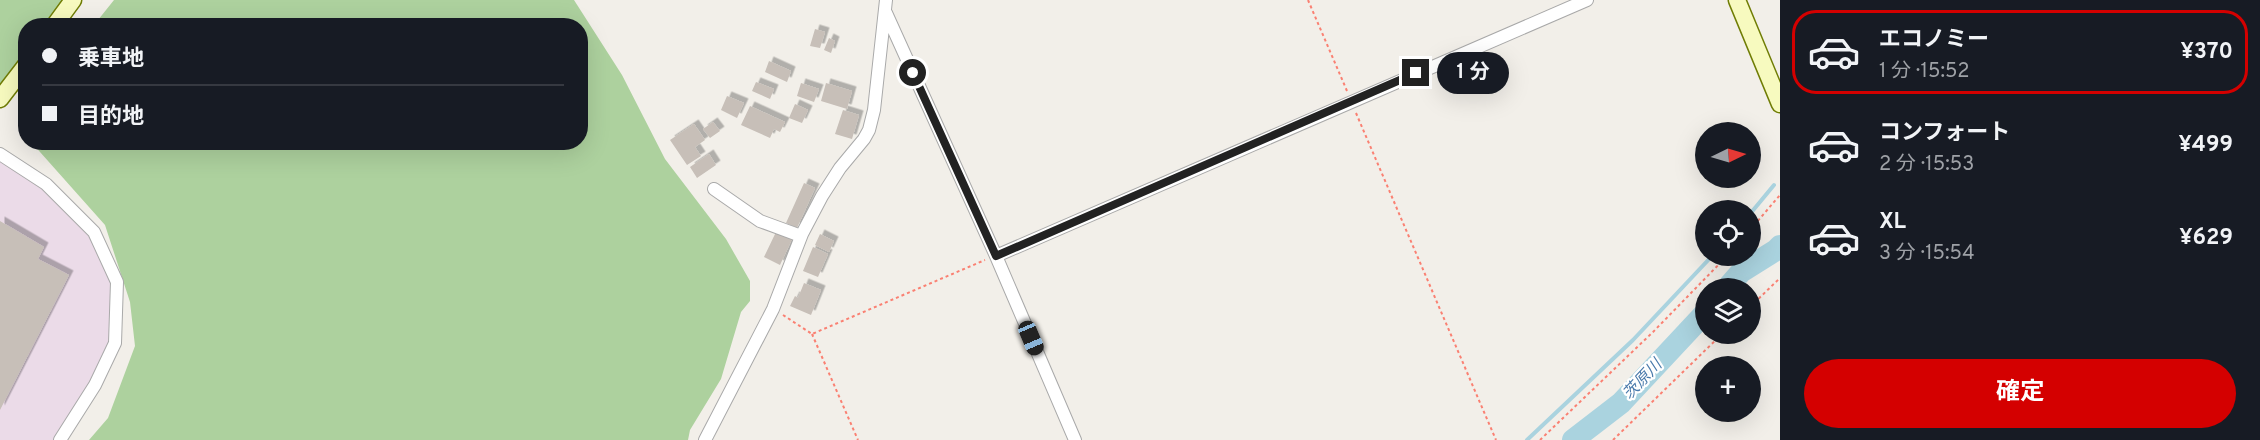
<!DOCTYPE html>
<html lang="ja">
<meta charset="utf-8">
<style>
:root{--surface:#171b24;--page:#242831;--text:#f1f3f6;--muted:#9ea1a6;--line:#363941;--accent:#d40000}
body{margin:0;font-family:Overpass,"Noto Sans JP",sans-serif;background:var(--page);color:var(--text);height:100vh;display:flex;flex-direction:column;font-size:22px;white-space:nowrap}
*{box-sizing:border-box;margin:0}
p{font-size:20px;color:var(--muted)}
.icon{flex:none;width:33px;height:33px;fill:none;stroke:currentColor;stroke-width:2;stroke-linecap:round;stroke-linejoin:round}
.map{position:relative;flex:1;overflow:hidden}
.panel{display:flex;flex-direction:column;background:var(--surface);width:480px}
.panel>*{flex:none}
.top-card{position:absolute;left:18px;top:18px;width:570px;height:132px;border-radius:24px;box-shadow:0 6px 24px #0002;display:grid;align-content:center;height:132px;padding:0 24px;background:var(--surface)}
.needle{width:39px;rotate:85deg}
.fabs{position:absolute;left:1695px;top:122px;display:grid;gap:12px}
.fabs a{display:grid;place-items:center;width:66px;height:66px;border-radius:50%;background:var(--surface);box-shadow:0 6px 24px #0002;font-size:30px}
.end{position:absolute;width:27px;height:27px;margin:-14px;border:8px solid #222;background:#fff;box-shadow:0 0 0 3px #fff}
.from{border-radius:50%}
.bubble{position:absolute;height:42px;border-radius:21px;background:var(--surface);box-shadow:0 6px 24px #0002;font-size:20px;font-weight:700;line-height:42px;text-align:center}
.car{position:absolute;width:18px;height:36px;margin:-18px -9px;border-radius:8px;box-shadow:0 0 4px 2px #0007;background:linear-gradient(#222 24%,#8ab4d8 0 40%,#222 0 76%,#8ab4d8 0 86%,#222 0)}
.top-card b{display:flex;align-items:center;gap:21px;height:57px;font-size:22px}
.top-card b+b{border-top:2px solid var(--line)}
.top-card i{width:15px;height:15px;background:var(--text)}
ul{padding:10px 0 0;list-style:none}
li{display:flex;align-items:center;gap:18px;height:84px;margin:0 12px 9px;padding:0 12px;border:3px solid transparent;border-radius:24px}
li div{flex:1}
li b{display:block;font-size:22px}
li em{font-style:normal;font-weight:700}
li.current{border-color:var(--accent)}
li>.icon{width:54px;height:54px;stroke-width:1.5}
.action{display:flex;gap:12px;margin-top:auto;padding:12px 24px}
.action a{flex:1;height:69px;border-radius:36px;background:var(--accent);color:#fff;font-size:24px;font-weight:700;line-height:69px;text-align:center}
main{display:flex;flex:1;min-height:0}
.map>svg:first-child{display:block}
.industrial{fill:#ebdbe8}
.forest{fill:#add19e}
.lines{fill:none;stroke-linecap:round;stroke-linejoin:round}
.stream{stroke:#aad3df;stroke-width:4}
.river{stroke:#aad3df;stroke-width:22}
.building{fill:#c7bfb8;filter:url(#shadow)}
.street-casing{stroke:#a9a9a9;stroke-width:14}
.secondary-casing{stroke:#707d05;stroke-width:19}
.path{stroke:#fa8072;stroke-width:2;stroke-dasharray:3 3;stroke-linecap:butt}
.street{stroke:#fff;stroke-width:12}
.secondary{stroke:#f7fabf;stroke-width:16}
.route{stroke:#222;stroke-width:8}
.labels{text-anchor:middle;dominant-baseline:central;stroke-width:4.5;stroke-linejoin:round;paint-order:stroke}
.water-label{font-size:16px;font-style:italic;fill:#4a7aab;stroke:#fff}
</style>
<main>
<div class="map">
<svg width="1780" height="440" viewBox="0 0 1780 440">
<defs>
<filter id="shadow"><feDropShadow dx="4.5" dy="-4.5" stdDeviation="0" flood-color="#0004"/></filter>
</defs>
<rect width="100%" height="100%" fill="#f2efe9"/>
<!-- industrial -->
<path class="industrial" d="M 0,154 L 46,184 L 94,232 L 117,282 L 115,343 L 60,440 L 0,440 Z"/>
<!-- forest -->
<path class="forest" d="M 0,0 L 73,0 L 54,25 L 26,26 L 25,65 L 0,99 Z
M 114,0 L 574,0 L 622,75 L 665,159 L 726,239 L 750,281 L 750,301 L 741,312 L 721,379 L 690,430 L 688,440 L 89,440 L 108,418 L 135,346 L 130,302 L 105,225 L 32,143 L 580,142 L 580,26 L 94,25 Z"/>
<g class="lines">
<!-- stream -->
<path class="stream" d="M 1750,214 L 1774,185
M 1527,440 L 1633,340 L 1713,255"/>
<!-- river -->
<path class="river" d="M 1727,288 L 1741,272 L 1776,250 L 1780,246
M 1573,440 L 1621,403 L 1706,312"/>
</g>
<!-- building -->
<path class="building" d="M 815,29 L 825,32 L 820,48 L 810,46 Z
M 829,38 L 835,41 L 831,53 L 824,50 Z
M 769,61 L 791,71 L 787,82 L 765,72 Z
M 756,82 L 774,89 L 770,99 L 752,91 Z
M 801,83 L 819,89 L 814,102 L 797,96 Z
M 826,83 L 852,91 L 847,109 L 821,101 Z
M 727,96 L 744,103 L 737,118 L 721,110 Z
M 795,104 L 808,110 L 802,123 L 789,118 Z
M 750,106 L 785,122 L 780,132 L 774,129 L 770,138 L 741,125 Z
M 843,110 L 859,115 L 852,139 L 835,134 Z
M 713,122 L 720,131 L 710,138 L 703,129 Z
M 694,124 L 705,140 L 695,147 L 701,156 L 687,165 L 670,140 Z
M 709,154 L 716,165 L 697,178 L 690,167 Z
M 804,183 L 815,188 L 797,228 L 786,223 Z
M 0,221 L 44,247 L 38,259 L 69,275 L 0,410 Z
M 776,232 L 792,239 L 780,265 L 764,257 Z
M 820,234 L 834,241 L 829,252 L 815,245 Z
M 813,247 L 828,254 L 818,277 L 803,271 Z
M 804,283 L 821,290 L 811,315 L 790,306 L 795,296 L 798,298 Z"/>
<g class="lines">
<defs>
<path id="street" d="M 886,13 L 996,256 L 1075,440
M 0,154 L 46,184 L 94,232 L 117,282 L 115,343 L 95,385 L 60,440
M 714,189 L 760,221 L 801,236
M 996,256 L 1587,0
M 705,440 L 773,309 L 802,234 L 822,196 L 840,168 L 864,139 L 869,130 L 874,110 L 886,0"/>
<path id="secondary" d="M 1737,0 L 1780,104
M 54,26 L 73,0
M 0,99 L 26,65"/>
</defs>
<!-- street casing -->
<use href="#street" class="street-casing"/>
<!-- secondary casing -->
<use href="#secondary" class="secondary-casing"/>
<!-- path -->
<path class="path" d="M 1308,0 L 1347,91
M 1356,113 L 1496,440
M 1750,230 L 1780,195
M 1750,307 L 1780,278
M 783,315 L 812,334 L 985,260
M 812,334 L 858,440
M 1540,440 L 1653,332 L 1728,255
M 1613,440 L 1723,333"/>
<!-- street -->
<use href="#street" class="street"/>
<!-- secondary -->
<use href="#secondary" class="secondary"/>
</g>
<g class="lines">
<!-- route -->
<path class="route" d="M 913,73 L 996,256 L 1416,73"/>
</g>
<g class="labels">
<!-- water labels -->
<g class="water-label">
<text transform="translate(1643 380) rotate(-47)">茨原川</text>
</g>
</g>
</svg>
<div class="fabs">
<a><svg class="needle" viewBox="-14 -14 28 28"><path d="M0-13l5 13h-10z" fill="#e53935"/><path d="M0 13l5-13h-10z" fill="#9ea1a6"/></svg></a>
<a><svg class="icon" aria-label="locate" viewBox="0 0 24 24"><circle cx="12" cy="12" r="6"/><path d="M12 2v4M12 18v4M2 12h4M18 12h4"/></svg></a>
<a><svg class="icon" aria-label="layers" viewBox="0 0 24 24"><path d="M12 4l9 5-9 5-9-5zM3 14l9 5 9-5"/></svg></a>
<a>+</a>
</div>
<i class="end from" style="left:913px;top:73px"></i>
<i class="end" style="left:1416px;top:73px"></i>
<div class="bubble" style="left:1437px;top:52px;width:72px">1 分</div>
<i class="car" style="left:1031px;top:338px;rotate:157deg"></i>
<div class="top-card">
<b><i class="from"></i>乗車地</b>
<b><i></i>目的地</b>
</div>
</div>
<section class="panel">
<ul>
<li class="current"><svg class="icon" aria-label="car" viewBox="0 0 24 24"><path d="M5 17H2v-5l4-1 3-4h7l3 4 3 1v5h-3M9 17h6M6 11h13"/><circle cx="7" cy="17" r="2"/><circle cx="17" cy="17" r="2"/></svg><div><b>エコノミー</b><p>1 分 · 15:52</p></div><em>¥370</em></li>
<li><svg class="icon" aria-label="car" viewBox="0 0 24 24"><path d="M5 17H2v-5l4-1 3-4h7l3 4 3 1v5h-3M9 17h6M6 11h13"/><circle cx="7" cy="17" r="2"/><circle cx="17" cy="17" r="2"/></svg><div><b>コンフォート</b><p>2 分 · 15:53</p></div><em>¥499</em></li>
<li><svg class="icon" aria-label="car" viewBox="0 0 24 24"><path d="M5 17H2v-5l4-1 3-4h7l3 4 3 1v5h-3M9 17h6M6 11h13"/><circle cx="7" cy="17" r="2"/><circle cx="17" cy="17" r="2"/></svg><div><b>XL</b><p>3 分 · 15:54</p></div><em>¥629</em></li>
</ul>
<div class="action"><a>確定</a></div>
</section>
</main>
